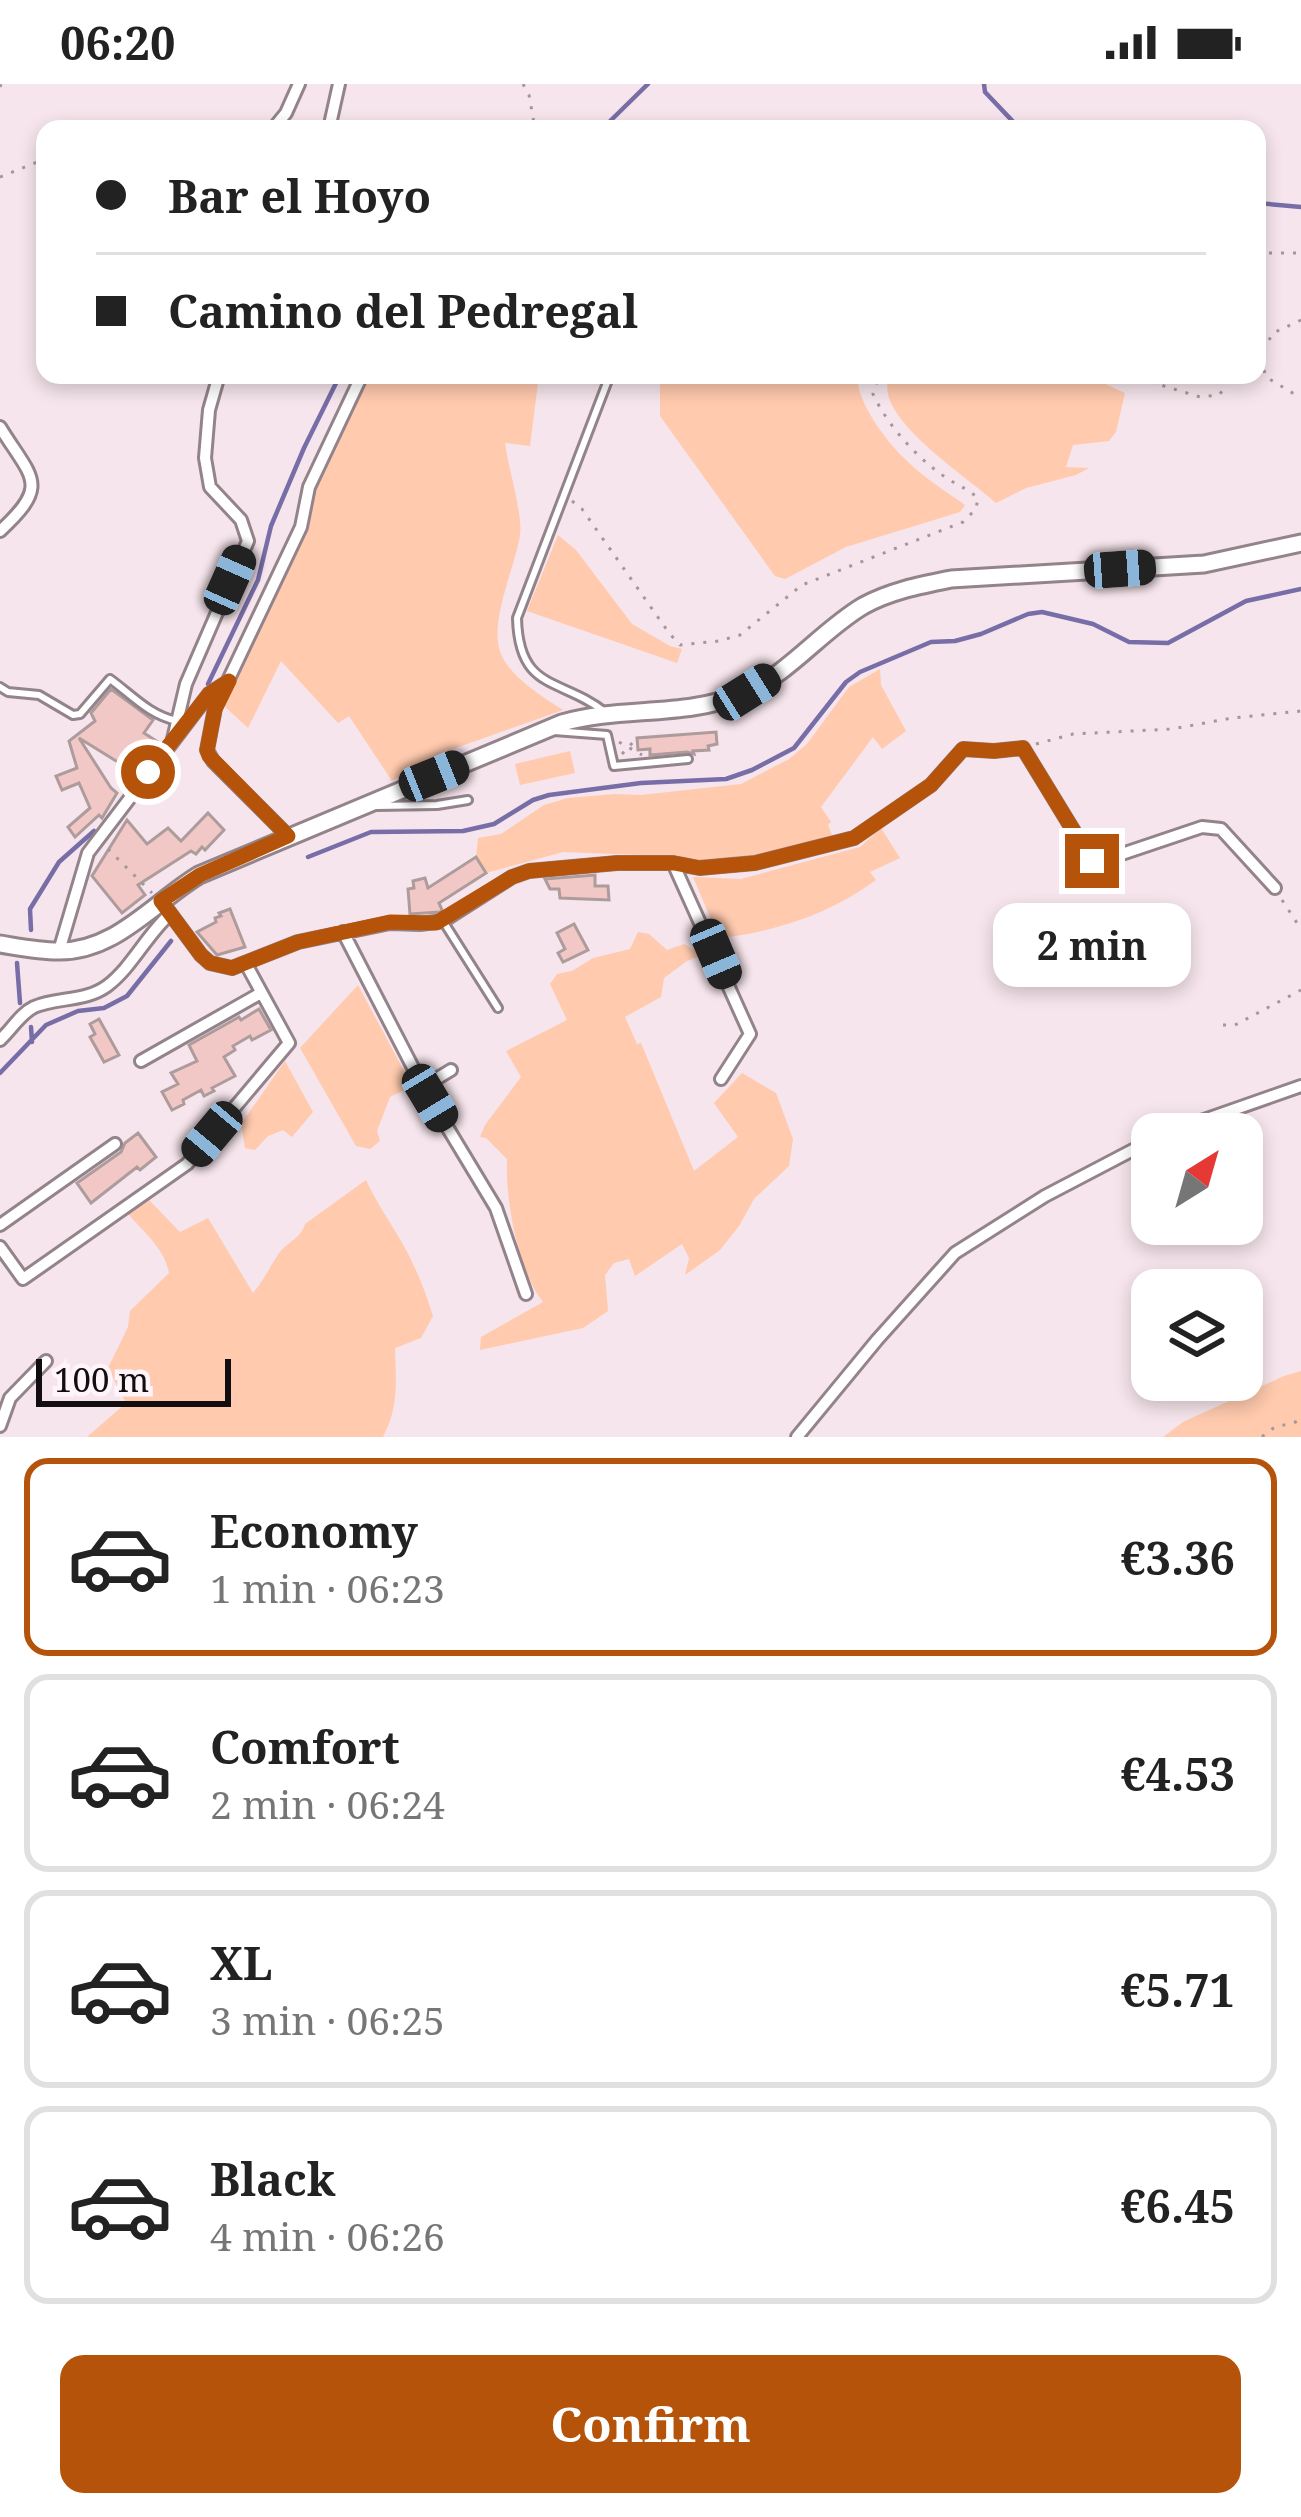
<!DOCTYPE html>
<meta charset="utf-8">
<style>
:root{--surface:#fff;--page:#f2f2f2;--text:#222;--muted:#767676;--line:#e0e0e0;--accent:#b45309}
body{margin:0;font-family:"Noto Serif",serif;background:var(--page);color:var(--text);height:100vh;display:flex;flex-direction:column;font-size:45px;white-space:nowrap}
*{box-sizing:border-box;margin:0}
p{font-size:39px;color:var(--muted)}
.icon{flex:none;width:66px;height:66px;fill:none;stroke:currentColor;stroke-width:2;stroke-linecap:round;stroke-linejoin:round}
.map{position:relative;height:1353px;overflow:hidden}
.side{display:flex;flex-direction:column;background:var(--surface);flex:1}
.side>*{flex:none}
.hud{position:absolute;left:36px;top:36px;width:1230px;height:264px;border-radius:24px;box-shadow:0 6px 18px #0003;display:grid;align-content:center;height:264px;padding:0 60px;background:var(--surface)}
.needle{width:78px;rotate:37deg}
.controls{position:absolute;left:1131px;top:1029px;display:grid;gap:24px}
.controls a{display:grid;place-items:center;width:132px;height:132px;border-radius:24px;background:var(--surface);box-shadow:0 6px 18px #0003;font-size:60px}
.scale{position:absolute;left:36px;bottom:30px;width:195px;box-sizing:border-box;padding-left:12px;border:6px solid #120d0f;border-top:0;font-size:33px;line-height:42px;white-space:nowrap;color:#120d0f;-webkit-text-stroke:9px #fff4f9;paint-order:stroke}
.end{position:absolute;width:54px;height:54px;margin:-27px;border:15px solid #b45309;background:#fff;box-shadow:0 0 0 6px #fff}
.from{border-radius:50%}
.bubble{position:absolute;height:84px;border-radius:24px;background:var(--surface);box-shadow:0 6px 18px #0003;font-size:39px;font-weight:700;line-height:84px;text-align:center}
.car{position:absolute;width:36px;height:72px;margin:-36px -18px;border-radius:15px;box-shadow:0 0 9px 3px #0007;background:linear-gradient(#222 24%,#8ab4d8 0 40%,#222 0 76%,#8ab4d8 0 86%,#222 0)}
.hud b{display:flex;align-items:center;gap:42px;height:114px;font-size:45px}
.hud b+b{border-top:3px solid var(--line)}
.hud i{width:30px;height:30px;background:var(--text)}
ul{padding:21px 0 0;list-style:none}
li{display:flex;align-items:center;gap:36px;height:198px;margin:0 24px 18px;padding:0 36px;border:6px solid var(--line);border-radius:24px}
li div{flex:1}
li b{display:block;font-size:45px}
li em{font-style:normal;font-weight:700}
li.active{border-color:var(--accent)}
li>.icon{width:108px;height:108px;stroke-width:1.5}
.cta{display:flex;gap:24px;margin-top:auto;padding:24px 60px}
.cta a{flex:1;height:138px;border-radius:24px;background:var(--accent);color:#fff;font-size:48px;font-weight:700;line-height:138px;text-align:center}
.status{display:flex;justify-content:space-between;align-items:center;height:84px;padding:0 60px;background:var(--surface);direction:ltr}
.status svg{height:33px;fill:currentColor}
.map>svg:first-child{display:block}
.green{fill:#ffcaae}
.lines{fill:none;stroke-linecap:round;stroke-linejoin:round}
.stream{stroke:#776da7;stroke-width:4.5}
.building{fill:#f2c8c7;stroke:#ad9c9b;stroke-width:3}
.service-casing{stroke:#93838a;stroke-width:12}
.minor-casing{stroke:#93838a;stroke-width:16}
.secondary-casing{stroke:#93838a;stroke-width:21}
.path{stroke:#a4979c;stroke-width:3;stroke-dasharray:3 9;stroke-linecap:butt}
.service{stroke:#fff;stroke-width:6}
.minor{stroke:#fff;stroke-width:10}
.secondary{stroke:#fff;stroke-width:15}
.route{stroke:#b45309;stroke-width:15}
</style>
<div class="status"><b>06:20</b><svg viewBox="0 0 49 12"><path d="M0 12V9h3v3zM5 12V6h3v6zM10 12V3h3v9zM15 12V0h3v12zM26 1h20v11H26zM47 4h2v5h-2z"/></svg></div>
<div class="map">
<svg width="1301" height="1353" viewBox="0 0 1301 1353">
<rect width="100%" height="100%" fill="#f6e5ec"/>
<!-- green -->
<path class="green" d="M 370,291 L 539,291 L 530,362 L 505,359 C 508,383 523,430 520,451 C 515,484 488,539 501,570 C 511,594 543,613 563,626 L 442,669 L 392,697 L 349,632 L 338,639 L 281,577 L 248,644 L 223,621 L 306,449 L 317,402 Z
M 660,291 L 858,291 C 854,314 886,357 903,373 C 920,391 944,406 965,421 L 960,428 L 846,463 L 785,495 L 775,492 L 660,332 Z
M 891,291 L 1086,291 L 1125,309 L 1116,348 L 1109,357 L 1073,361 L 1066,383 L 1089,384 L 1076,391 L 1026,404 L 996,419 C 972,396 866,329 891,291 Z
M 558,451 L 576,466 L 632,540 L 670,562 L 682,565 L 677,579 L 527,527 Z
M 880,585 L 881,601 L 906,647 L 882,665 L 873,653 L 821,723 L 831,738 L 828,741 L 832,751 L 756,774 L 698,778 L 665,772 L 563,768 L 486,789 L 476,773 L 478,754 L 501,750 L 544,721 L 568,714 L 614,710 L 641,711 L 741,700 L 789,675 L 807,660 L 849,603 Z
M 570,667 L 575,689 L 520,701 L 515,680 Z
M 881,744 L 900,774 L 870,788 L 876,796 C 830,830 775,848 719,854 L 693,793 L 741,795 L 860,763 Z
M 638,848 L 649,850 L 667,866 L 684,860 L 702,871 L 687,877 L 664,894 L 661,913 L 625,933 L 637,960 L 641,959 L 694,1087 L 738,1053 L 714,1019 L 742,989 L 776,1009 L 793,1055 L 789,1082 L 754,1115 L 739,1142 L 720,1166 L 685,1191 L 689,1174 L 682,1160 L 635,1192 L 629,1175 L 614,1179 L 605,1191 L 608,1227 L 583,1244 L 480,1266 L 481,1253 L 543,1218 C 518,1187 505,1115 507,1075 L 486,1054 L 480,1053 L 485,1041 L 521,993 L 506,967 L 567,936 L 550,900 L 557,890 L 572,887 L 593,874 L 630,865 Z
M 358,901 L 412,1002 L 390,1013 L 377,1047 L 380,1057 L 370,1065 L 356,1062 L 300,964 Z
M 285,977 L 313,1028 L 292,1053 L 283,1046 L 268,1052 L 255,1066 L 245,1064 L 241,1040 Z
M 366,1096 C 376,1118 389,1136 401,1157 C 415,1181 425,1206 433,1232 L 421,1254 L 395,1264 C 396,1298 399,1322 383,1353 L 87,1353 L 126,1319 L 108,1284 L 128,1243 L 130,1227 L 169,1189 C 165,1165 143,1147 127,1129 L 148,1115 L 180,1148 L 208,1134 L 253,1209 C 263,1197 269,1185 277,1172 C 286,1158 300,1156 305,1140 Z
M 1301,1287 L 1301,1353 L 1163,1353 L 1183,1338 L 1284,1292 Z"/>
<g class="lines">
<!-- stream -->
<path class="stream" d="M 984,0 L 985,8 L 1020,45
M 602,45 L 648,0
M 1257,119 L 1301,123
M 208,600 L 258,496 L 271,442 L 304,364 L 340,291
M 308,773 L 371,748 L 463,747 L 494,740 L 533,716 L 549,711 L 641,699 L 726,695 L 752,686 L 794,664 L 846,598 L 860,588 L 931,558 L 955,557 L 981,550 L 1028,530 L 1042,528 L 1093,540 L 1129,558 L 1168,559 L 1246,517 L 1301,505
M 31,846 L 30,825 L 59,778 L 94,747
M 17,879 L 20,919
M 31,943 L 32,958
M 0,989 L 46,941 L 78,927 L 104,924 L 127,912 L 171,857"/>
</g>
<!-- building -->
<path class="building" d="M 111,605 L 153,636 L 144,649 L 158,658 L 142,675 L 130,667 L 121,680 L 79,654 L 111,704 L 117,709 L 102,734 L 99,731 L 75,753 L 68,743 L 90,724 L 79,699 L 62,706 L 56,692 L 77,684 L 69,657 L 95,637 L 91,629 Z
M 716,648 L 717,660 L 708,662 L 709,666 L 693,667 L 694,670 L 687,668 L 650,671 L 650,665 L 638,666 L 637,654 Z
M 208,729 L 224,746 L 205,766 L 202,763 L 196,770 L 191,767 L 138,801 L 145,811 L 122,829 L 92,792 L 127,736 L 147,760 L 168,744 L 181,757 Z
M 476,773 L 486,789 L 439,819 L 442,826 L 440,828 L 410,830 L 408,805 L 414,804 L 413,797 L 425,794 L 428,804 Z
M 595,791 L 595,802 L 608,802 L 609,816 L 560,814 L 559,805 L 550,805 L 545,795 Z
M 230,825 L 245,863 L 217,871 L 197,848 L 216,838 L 215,834 L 221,832 L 219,829 Z
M 574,840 L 588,866 L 563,878 L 558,869 L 565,865 L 557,849 Z
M 259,925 L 271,946 L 252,956 L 250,952 L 233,962 L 235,966 L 224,973 L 235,992 L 212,1004 L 214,1007 L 204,1012 L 201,1006 L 183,1016 L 184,1020 L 172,1026 L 162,1008 L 178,1000 L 171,989 L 197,977 L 189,961 L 239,933 L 241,936 Z
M 99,935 L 119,971 L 104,978 L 90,953 L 95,950 L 90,940 Z
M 138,1049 L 156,1073 L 140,1086 L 137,1083 L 91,1119 L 77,1099 L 121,1068 L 125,1059 Z"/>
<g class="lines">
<defs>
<path id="service" d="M 0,603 L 8,608 L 39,611 L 73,631 L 80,630 L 110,595 C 132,611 149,631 177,637
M 606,629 C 562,593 519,609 517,534 L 610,291
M 554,647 L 607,651 L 614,682 L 688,675
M 376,722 L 437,721 L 468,716
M 443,837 L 498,924"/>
<path id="minor" d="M 273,45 L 286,29 L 299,0
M 329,45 L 339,0
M 0,343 C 32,395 51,400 0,447
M 173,655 L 186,600 L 248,457 L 241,436 L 210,403 L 205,374 L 209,326 L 219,291
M 288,752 L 213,677 L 207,666 L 215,624 L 301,443 L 309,403 L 362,291
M 673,779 L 750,950 L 721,995
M 161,817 L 201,871 L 210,879 L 232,884 L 298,858 L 390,839 L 420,840 L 443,837 L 512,793 L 529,787 L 617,779 L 673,779 L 699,784 L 755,779 L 854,754 L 931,701 L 963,665 L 994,667 L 1023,664 L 1092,777 L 1104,776 L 1202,743 L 1221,745 L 1275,804
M 343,848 L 423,1003 L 496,1124 L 526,1210
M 59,867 L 88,769 L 209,610 L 226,599
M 0,956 C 12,945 20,930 34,923 C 57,913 85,918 107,902 C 132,883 146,852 169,831
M 141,977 L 261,909
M 423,1003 L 451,986
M 1164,1050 L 1301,1002
M 0,1141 L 115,1060
M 0,1163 L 23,1195 L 187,1080 L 289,959 L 246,880
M 0,1342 L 10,1314 L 46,1277
M 797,1353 L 877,1256 L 955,1169 L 1045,1112 L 1152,1056"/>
<path id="secondary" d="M 0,860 C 19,863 38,867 58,867 C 115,868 153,819 199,791 L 562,639 C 621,622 686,634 744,609 C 789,590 821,547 863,522 C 890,507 921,501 951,495 L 1204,480 L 1301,459"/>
</defs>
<!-- service casing -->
<use href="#service" class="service-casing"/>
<!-- minor casing -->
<use href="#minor" class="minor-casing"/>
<!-- secondary casing -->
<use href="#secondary" class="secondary-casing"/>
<!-- path -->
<path class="path" d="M 523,0 L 529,11 L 535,45
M 0,3 L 1,0
M 0,93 L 45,75
M 1257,169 L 1301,169
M 1301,236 L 1273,249 L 1260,272 L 1266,293 L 1301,314
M 1128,291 L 1200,313 L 1219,311 L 1226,302 L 1225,291
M 572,417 L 582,425 L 669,549 L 680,561 L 719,557 L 740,551 L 802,501 L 963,438 L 976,425 L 978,414 C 970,407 962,403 953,398 C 921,379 888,343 873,310 L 879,291
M 619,658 L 642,671
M 1036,660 L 1073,650 L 1172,645 L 1232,634 L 1301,627
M 622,670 L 637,654
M 108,765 L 152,809
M 1282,816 L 1301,845
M 1223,941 L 1235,941 L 1301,906
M 1262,1353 C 1279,1336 1285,1345 1301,1335"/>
<!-- service -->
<use href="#service" class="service"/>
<!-- minor -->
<use href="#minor" class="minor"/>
<!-- secondary -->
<use href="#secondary" class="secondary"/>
</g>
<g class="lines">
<!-- route -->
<path class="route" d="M 148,688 L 209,610 L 229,597 L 215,625 L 207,666 L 209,672 L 288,752 L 200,791 L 161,817 L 201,871 L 210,879 L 232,884 L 298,858 L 390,838 L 436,839 L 512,793 L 529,787 L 617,779 L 674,779 L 700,784 L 755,779 L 854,754 L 931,701 L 963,665 L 994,667 L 1023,664 L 1092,777"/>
</g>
</svg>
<div class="controls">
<a><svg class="needle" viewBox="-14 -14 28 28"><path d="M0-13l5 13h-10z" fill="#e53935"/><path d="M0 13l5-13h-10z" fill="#767676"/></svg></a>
<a><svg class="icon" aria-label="layers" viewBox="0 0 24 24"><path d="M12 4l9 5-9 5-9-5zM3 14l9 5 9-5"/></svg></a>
</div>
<div class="scale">100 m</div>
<i class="end from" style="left:148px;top:688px"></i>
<i class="end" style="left:1092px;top:777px"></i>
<div class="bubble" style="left:993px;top:819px;width:198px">2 min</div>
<i class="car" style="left:1120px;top:485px;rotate:86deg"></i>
<i class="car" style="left:230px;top:496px;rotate:24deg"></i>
<i class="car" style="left:747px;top:608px;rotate:58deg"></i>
<i class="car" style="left:434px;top:692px;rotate:68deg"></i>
<i class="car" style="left:716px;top:870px;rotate:157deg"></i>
<i class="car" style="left:430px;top:1014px;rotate:149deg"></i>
<i class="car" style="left:212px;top:1050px;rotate:220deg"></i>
<div class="hud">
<b><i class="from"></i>Bar el Hoyo</b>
<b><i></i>Camino del Pedregal</b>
</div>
</div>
<section class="side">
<ul>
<li class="active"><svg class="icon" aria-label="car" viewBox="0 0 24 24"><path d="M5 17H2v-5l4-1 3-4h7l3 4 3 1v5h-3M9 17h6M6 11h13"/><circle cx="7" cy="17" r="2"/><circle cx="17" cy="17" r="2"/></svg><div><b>Economy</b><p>1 min · 06:23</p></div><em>€3.36</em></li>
<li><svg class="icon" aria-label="car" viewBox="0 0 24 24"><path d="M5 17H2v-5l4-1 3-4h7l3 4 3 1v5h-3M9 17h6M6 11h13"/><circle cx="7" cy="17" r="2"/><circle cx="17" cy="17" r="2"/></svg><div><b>Comfort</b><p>2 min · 06:24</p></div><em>€4.53</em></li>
<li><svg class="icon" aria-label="car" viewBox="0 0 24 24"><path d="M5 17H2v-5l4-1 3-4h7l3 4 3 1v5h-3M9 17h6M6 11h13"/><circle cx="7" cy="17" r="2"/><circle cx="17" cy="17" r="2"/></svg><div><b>XL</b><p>3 min · 06:25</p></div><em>€5.71</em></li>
<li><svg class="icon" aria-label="car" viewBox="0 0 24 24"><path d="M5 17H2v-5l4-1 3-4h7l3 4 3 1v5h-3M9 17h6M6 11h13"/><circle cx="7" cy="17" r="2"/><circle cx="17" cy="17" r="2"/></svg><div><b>Black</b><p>4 min · 06:26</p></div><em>€6.45</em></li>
</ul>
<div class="cta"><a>Confirm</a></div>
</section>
